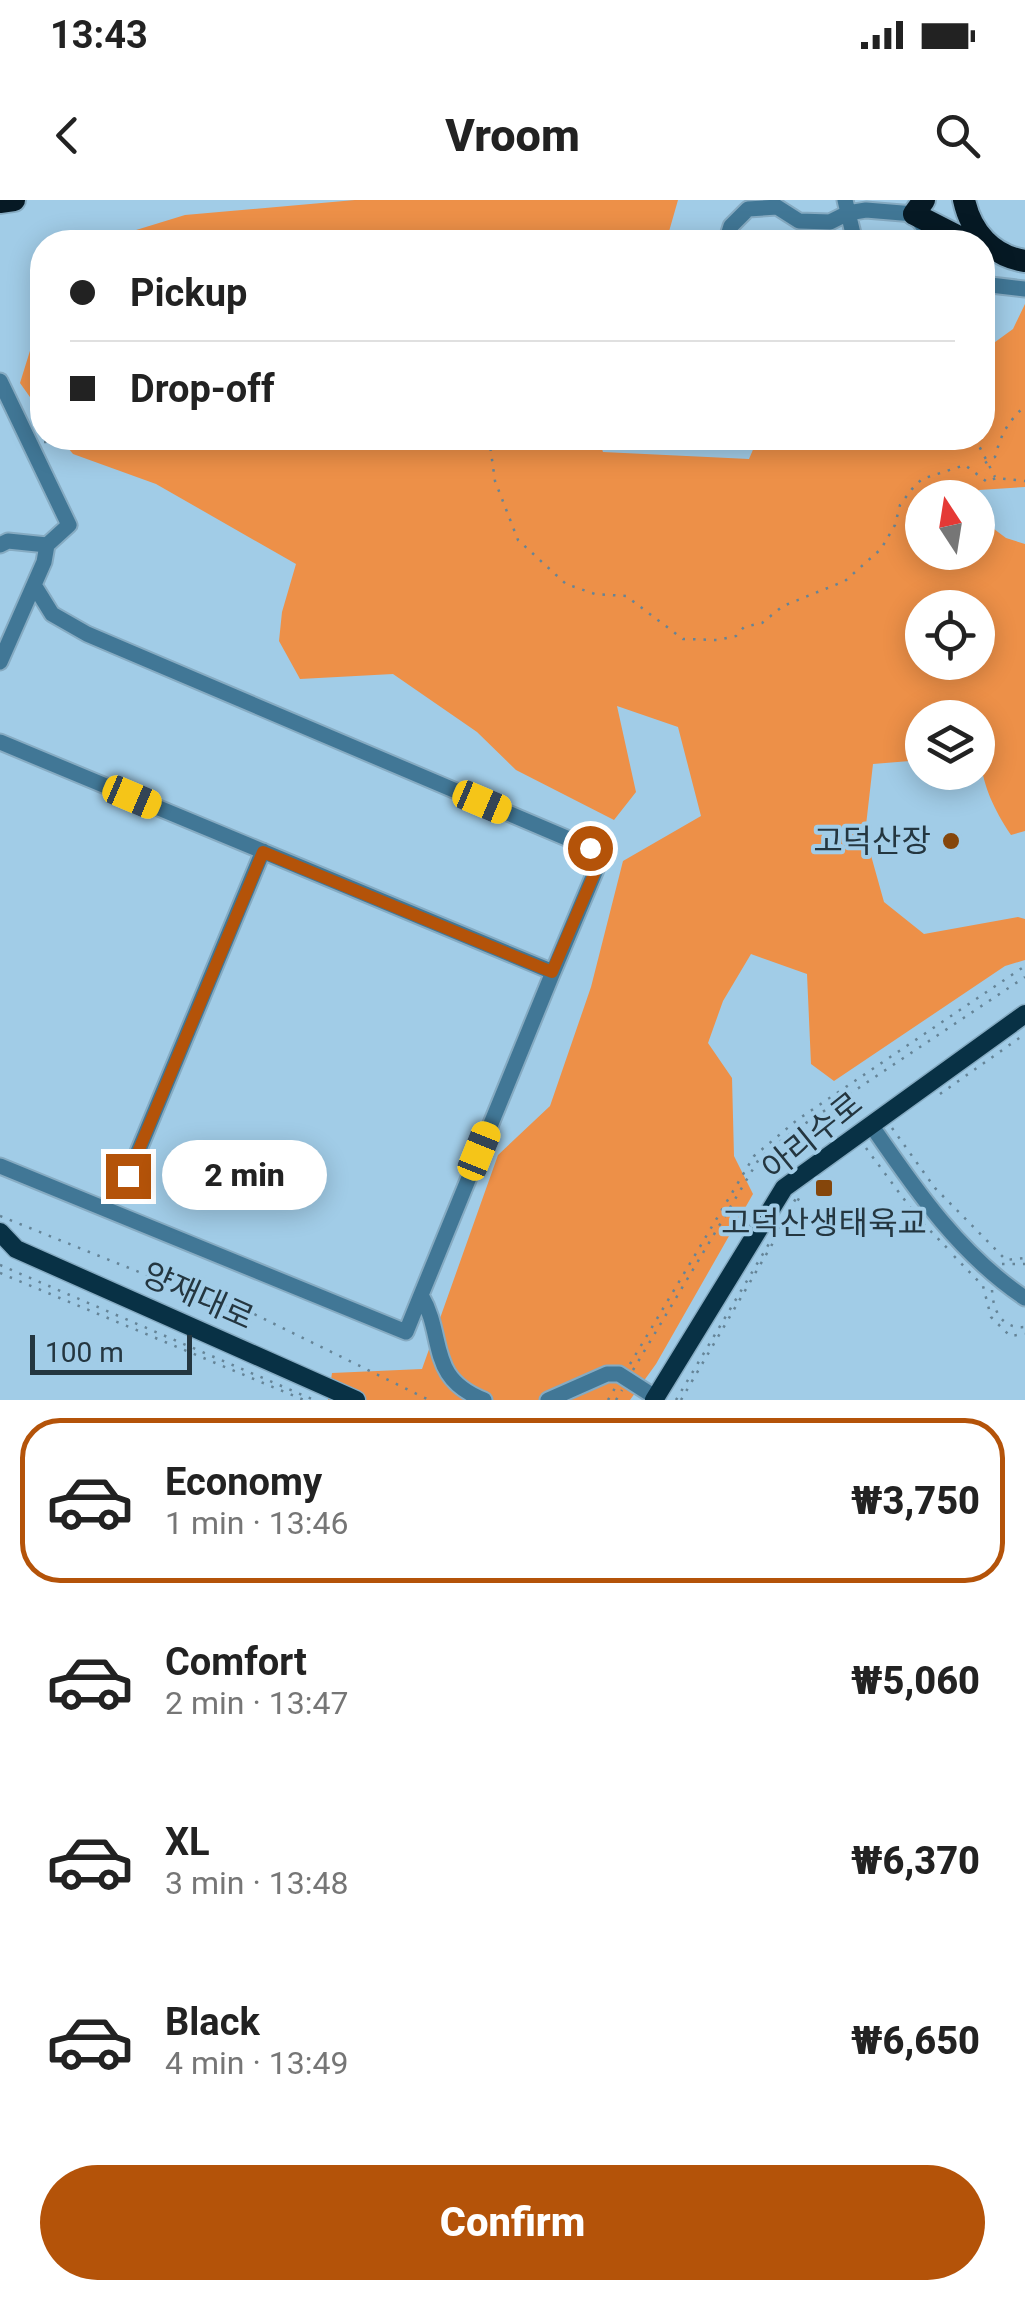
<!DOCTYPE html>
<meta charset="utf-8">
<style>
:root{--surface:#fff;--page:#f2f2f2;--text:#222;--muted:#767676;--line:#e0e0e0;--accent:#b45309}
body{margin:0;font-family:Roboto,"Noto Sans KR",sans-serif;background:var(--page);color:var(--text);height:100vh;display:flex;flex-direction:column;font-size:38px;white-space:nowrap}
*{box-sizing:border-box;margin:0}
p{font-size:32px;color:var(--muted)}
.icon{flex:none;width:55px;height:55px;fill:none;stroke:currentColor;stroke-width:2;stroke-linecap:round;stroke-linejoin:round}
.map{position:relative;height:1200px;overflow:hidden}
.side{display:flex;flex-direction:column;background:var(--surface);flex:1}
.side>*{flex:none}
.guide{position:absolute;left:30px;top:30px;width:965px;height:220px;border-radius:40px;box-shadow:0 5px 25px #0003;display:grid;align-content:center;height:220px;padding:0 40px;background:var(--surface)}
.needle{width:65px;rotate:348deg}
.buttons{position:absolute;left:905px;top:280px;display:grid;gap:20px}
.buttons a{display:grid;place-items:center;width:90px;height:90px;border-radius:50%;background:var(--surface);box-shadow:0 5px 25px #0003;font-size:50px}
.scale{position:absolute;left:30px;bottom:25px;width:162px;box-sizing:border-box;padding-left:10px;border:5px solid #243640;border-top:0;font-size:28px;line-height:35px;white-space:nowrap;color:#243640;-webkit-text-stroke:8px #a1cce7;paint-order:stroke}
.end{position:absolute;width:45px;height:45px;margin:-22px;border:12px solid #b45309;background:#fff;box-shadow:0 0 0 5px #fff}
.from{border-radius:50%}
.bubble{position:absolute;height:70px;border-radius:35px;background:var(--surface);box-shadow:0 5px 25px #0003;font-size:32px;font-weight:800;line-height:70px;text-align:center}
.car{position:absolute;width:30px;height:60px;margin:-30px -15px;border-radius:12px;box-shadow:0 0 8px 2px #0007;background:linear-gradient(#f5c518 24%,#345 0 40%,#f5c518 0 76%,#345 0 86%,#f5c518 0)}
.guide b{display:flex;align-items:center;gap:35px;height:95px;font-size:38px}
.guide b+b{border-top:2px solid var(--line)}
.guide i{width:25px;height:25px;background:var(--text)}
ul{padding:18px 0 0;list-style:none}
li{display:flex;align-items:center;gap:30px;height:165px;margin:0 20px 15px;padding:0 20px;border:5px solid transparent;border-radius:40px}
li div{flex:1}
li b{display:block;font-size:38px}
li em{font-style:normal;font-weight:800}
li.on{border-color:var(--accent)}
li>.icon{width:90px;height:90px;stroke-width:1.5}
.button{display:flex;gap:20px;margin-top:auto;padding:20px 40px}
.button a{flex:1;height:115px;border-radius:60px;background:var(--accent);color:#fff;font-size:40px;font-weight:800;line-height:115px;text-align:center}
.status{display:flex;justify-content:space-between;align-items:center;height:70px;padding:0 50px;background:var(--surface);direction:ltr}
.status svg{height:28px;fill:currentColor}
header{display:flex;justify-content:space-between;align-items:center;height:130px;padding:0 40px;background:var(--surface);font-size:45px;font-weight:800}
.map>svg:first-child{display:block}
.green{fill:#ed9048;fill-rule:evenodd}
.lines{fill:none;stroke-linecap:round;stroke-linejoin:round}
.minor-casing{stroke:#86abc2;stroke-width:19}
.major-casing{stroke:#86abc2;stroke-width:21}
.highway-casing{stroke:#86abc2;stroke-width:26}
.path{stroke:#658497;stroke-width:2.5;stroke-dasharray:2.5 8;stroke-linecap:butt}
.minor{stroke:#417796;stroke-width:15}
.major{stroke:#083145;stroke-width:18}
.highway{stroke:#061924;stroke-width:22}
.route{stroke:#b45309;stroke-width:12}
.poi-dot{fill:#85460b;stroke:#a1cce7;stroke-width:4}
.labels{text-anchor:middle;dominant-baseline:central;stroke-width:8;stroke-linejoin:round;paint-order:stroke}
.poi-label{font-size:32px;fill:#243640;stroke:#a1cce7;text-anchor:end}
.street-label{font-size:32px;fill:#243640;stroke:#a1cce7}
</style>
<div class="status"><b>13:43</b><svg viewBox="0 0 49 12"><path d="M0 12V9h3v3zM5 12V6h3v6zM10 12V3h3v9zM15 12V0h3v12zM26 1h20v11H26zM47 4h2v5h-2z"/></svg></div>
<header><svg class="icon" aria-label="back" viewBox="0 0 24 24"><path d="M15 5l-7 7 7 7"/></svg>Vroom<svg class="icon" aria-label="search" viewBox="0 0 24 24"><circle cx="10" cy="10" r="6"/><path d="M15 15l6 6"/></svg></header>
<div class="map">
<svg width="1025" height="1200" viewBox="0 0 1025 1200">
<rect width="100%" height="100%" fill="#a1cce7"/>
<!-- green -->
<path class="green" d="M 355,0 L 678,0 L 666,42 L 97,42 L 185,15 Z
M 1025,104 L 1025,287 L 979,290 L 978,299 L 922,298 L 922,352 L 978,352 L 978,317 L 1006,338 L 1025,344 L 1025,631 L 1011,635 C 983,593 978,567 978,518 L 922,518 L 922,560 L 873,564 L 865,634 L 884,702 L 924,734 L 1018,717 L 1025,719 L 1025,760 L 1005,766 L 834,881 L 811,864 L 807,774 L 751,754 L 723,801 L 708,843 L 732,878 L 734,956 L 753,994 L 656,1164 L 630,1200 L 328,1200 L 332,1173 L 422,1169 L 498,955 L 550,906 L 591,787 L 623,661 L 701,616 L 678,527 L 617,506 L 636,592 L 614,620 L 516,570 L 477,532 L 393,474 L 300,479 L 279,441 L 282,412 L 296,364 L 156,284 L 73,254 L 60,238 L 598,238 L 603,252 L 749,259 L 758,238 L 982,238 L 983,158 L 991,145 L 1013,129 ZM 922,408 L 978,408 L 978,462 L 922,462 Z
M 42,112 L 42,214 L 20,183 Z"/>
<g class="lines">
<defs>
<path id="minor" d="M 845,0 L 855,42
M 726,42 L 731,26 L 748,9 L 777,7 L 799,21 L 830,22 L 848,13 L 866,10 L 914,14 L 935,42
M 982,84 L 1025,89
M 0,181 L 69,325 L 47,345 L 8,341 L 0,345
M 34,385 L 52,414 L 87,434 L 590,648 L 598,656 L 598,665 L 553,772
M 0,462 L 44,362 L 47,345
M 0,542 L 553,772 L 421,1095 C 446,1138 426,1177 484,1200
M 871,925 C 915,989 959,1054 1025,1098
M 0,966 L 406,1132 L 421,1095
M 128,976 L 263,651
M 548,1200 L 607,1174 L 619,1174 L 655,1197"/>
<path id="major" d="M 0,1032 L 16,1049 L 356,1200
M 654,1200 L 784,988 L 1025,814"/>
<path id="highway" d="M 924,0 L 914,14 L 961,38
M 964,0 C 971,32 992,56 1025,61
M 0,2 L 14,0"/>
</defs>
<!-- minor casing -->
<use href="#minor" class="minor-casing"/>
<!-- major casing -->
<use href="#major" class="major-casing"/>
<!-- highway casing -->
<use href="#highway" class="highway-casing"/>
<!-- path -->
<path class="path" d="M 489,238 L 495,281 L 518,340 L 566,384 L 595,394 L 626,396 L 683,439 L 718,440 L 736,436 L 744,427 L 762,423 L 783,406 L 845,381 L 881,349 L 895,325 L 900,305 L 912,289 L 922,279 L 965,265 L 987,282 L 996,278 L 1025,281
M 975,238 L 995,277
M 44,242 L 98,241 L 112,238
M 985,263 L 995,257 C 1001,234 1007,223 1025,206
M 940,894 L 1025,834
M 892,928 L 935,988 L 1006,1060 L 1025,1058
M 866,948 L 918,1018 L 949,1050
M 0,1016 L 211,1101 L 248,1111 L 429,1200
M 954,1056 L 983,1086 L 991,1117 L 1010,1136 L 1025,1134
M 1002,1064 L 1025,1064
M 0,1065 L 314,1200
M 0,1073 L 304,1200
M 992,1090 C 993,1110 1001,1129 1025,1127
M 630,1164 L 754,956 L 797,920 L 1025,766
M 633,1170 L 759,959 L 791,933 L 1025,777
M 608,1200 L 615,1188
M 616,1200 L 622,1190
M 676,1200 L 798,995
M 681,1200 L 801,995"/>
<!-- minor -->
<use href="#minor" class="minor"/>
<!-- major -->
<use href="#major" class="major"/>
<!-- highway -->
<use href="#highway" class="highway"/>
</g>
<g class="lines">
<!-- route -->
<path class="route" d="M 128,976 L 263,652 L 552,772 L 598,665 L 598,656 L 590,648"/>
</g>
<!-- markers -->
<g class="poi-dot">
<circle cx="951" cy="641" r="10"/>
<rect x="814" y="978" width="20" height="20" rx="5"/>
</g>
<g class="labels">
<!-- poi labels -->
<g class="poi-label">
<text x="931" y="641">고덕산장</text>
<text x="824" y="1023" text-anchor="middle">고덕산생태육교</text>
</g>
<!-- street labels -->
<g class="street-label">
<text transform="translate(812 936) rotate(-39)">아리수로</text>
<text transform="translate(198 1096) rotate(24)">양재대로</text>
</g>
</g>
</svg>
<div class="buttons">
<a><svg class="needle" viewBox="-14 -14 28 28"><path d="M0-13l5 13h-10z" fill="#e53935"/><path d="M0 13l5-13h-10z" fill="#767676"/></svg></a>
<a><svg class="icon" aria-label="locate" viewBox="0 0 24 24"><circle cx="12" cy="12" r="6"/><path d="M12 2v4M12 18v4M2 12h4M18 12h4"/></svg></a>
<a><svg class="icon" aria-label="layers" viewBox="0 0 24 24"><path d="M12 4l9 5-9 5-9-5zM3 14l9 5 9-5"/></svg></a>
</div>
<div class="scale">100 m</div>
<i class="end from" style="left:590px;top:648px"></i>
<i class="end" style="left:128px;top:976px"></i>
<div class="bubble" style="left:162px;top:940px;width:165px">2 min</div>
<i class="car" style="left:132px;top:597px;rotate:113deg"></i>
<i class="car" style="left:482px;top:602px;rotate:113deg"></i>
<i class="car" style="left:479px;top:951px;rotate:22deg"></i>
<div class="guide">
<b><i class="from"></i>Pickup</b>
<b><i></i>Drop-off</b>
</div>
</div>
<section class="side">
<ul>
<li class="on"><svg class="icon" aria-label="car" viewBox="0 0 24 24"><path d="M5 17H2v-5l4-1 3-4h7l3 4 3 1v5h-3M9 17h6M6 11h13"/><circle cx="7" cy="17" r="2"/><circle cx="17" cy="17" r="2"/></svg><div><b>Economy</b><p>1 min · 13:46</p></div><em>₩3,750</em></li>
<li><svg class="icon" aria-label="car" viewBox="0 0 24 24"><path d="M5 17H2v-5l4-1 3-4h7l3 4 3 1v5h-3M9 17h6M6 11h13"/><circle cx="7" cy="17" r="2"/><circle cx="17" cy="17" r="2"/></svg><div><b>Comfort</b><p>2 min · 13:47</p></div><em>₩5,060</em></li>
<li><svg class="icon" aria-label="car" viewBox="0 0 24 24"><path d="M5 17H2v-5l4-1 3-4h7l3 4 3 1v5h-3M9 17h6M6 11h13"/><circle cx="7" cy="17" r="2"/><circle cx="17" cy="17" r="2"/></svg><div><b>XL</b><p>3 min · 13:48</p></div><em>₩6,370</em></li>
<li><svg class="icon" aria-label="car" viewBox="0 0 24 24"><path d="M5 17H2v-5l4-1 3-4h7l3 4 3 1v5h-3M9 17h6M6 11h13"/><circle cx="7" cy="17" r="2"/><circle cx="17" cy="17" r="2"/></svg><div><b>Black</b><p>4 min · 13:49</p></div><em>₩6,650</em></li>
</ul>
<div class="button"><a>Confirm</a></div>
</section>
